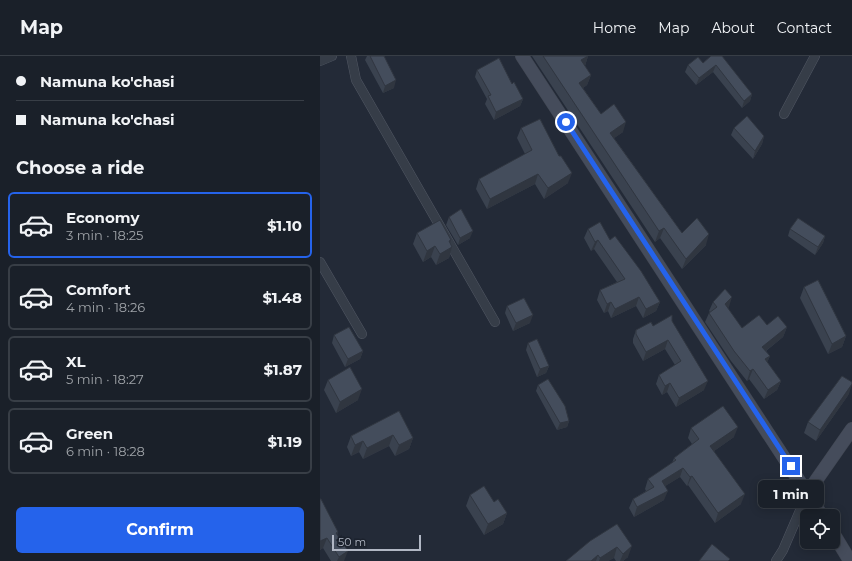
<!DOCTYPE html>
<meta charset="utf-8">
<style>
:root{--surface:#1a2029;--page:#232831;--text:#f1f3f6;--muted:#9fa3a8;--line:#383e46;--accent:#2563eb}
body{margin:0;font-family:Montserrat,sans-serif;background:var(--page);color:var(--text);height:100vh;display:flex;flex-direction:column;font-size:15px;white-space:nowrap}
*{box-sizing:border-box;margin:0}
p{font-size:13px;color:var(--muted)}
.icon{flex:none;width:22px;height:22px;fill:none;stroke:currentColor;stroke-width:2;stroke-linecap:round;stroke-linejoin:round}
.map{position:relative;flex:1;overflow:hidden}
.sheet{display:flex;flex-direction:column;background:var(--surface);width:320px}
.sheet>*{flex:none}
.top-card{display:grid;align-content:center;height:88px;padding:0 16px;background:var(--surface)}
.controls{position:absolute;left:480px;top:453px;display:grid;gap:8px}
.controls a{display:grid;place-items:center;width:40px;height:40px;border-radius:6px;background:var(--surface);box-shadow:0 2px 10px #0003,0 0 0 1px var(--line);font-size:20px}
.scale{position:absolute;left:12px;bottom:10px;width:89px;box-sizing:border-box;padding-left:4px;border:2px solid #b1b7c4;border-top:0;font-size:11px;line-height:14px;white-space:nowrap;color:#b1b7c4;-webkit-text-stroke:3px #1c222d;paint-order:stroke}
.end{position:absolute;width:18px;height:18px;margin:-9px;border:5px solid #2563eb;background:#fff;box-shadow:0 0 0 2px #fff}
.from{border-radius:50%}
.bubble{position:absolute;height:28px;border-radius:6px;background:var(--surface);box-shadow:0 2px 10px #0003,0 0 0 1px var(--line);font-size:13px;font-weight:700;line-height:28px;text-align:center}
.top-card b{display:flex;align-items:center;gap:14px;height:38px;font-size:15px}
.top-card b+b{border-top:1px solid var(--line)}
.top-card i{width:10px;height:10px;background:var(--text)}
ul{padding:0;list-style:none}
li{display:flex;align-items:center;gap:12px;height:66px;margin:0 8px 6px;padding:0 8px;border:2px solid var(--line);border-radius:6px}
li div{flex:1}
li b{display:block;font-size:15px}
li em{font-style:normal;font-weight:700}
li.on{border-color:var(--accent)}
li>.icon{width:36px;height:36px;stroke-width:1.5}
h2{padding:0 16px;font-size:18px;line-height:48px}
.action{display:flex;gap:8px;margin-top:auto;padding:8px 16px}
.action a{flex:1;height:46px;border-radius:6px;background:var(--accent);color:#fff;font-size:16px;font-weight:700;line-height:46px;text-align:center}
header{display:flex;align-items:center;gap:24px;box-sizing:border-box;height:56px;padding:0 20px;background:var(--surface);border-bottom:1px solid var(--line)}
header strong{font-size:19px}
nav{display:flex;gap:22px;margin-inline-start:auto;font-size:14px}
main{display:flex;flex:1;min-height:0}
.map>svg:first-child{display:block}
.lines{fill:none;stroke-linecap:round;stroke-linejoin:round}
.street-casing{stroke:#515763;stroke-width:10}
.secondary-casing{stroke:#404651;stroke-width:14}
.street{stroke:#363d48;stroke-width:9}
.secondary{stroke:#454c5b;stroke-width:13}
.wall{fill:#3a424f}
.shaded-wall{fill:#303640}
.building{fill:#444d5c;stroke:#303640}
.route{stroke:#2563eb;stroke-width:5}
</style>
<header>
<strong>Map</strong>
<nav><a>Home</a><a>Map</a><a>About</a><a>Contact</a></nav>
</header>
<main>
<section class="sheet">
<div class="top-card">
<b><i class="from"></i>Namuna ko'chasi</b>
<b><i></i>Namuna ko'chasi</b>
</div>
<h2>Choose a ride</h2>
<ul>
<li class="on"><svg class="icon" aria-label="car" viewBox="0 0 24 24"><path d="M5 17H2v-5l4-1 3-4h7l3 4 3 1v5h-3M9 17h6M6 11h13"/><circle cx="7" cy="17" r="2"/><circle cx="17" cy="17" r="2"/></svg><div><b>Economy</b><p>3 min · 18:25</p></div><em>$1.10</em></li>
<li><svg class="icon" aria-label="car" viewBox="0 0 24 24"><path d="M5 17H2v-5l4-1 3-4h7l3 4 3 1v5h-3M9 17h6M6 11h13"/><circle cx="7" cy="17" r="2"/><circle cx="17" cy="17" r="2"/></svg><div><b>Comfort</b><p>4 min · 18:26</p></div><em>$1.48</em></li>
<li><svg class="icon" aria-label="car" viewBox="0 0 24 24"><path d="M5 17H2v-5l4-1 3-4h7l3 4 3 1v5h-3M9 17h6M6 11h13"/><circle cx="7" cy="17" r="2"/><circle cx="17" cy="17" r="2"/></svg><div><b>XL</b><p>5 min · 18:27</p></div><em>$1.87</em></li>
<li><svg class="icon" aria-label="car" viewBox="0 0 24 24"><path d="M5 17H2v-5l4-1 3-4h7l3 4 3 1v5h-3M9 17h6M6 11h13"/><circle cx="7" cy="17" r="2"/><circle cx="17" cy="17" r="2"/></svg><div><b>Green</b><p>6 min · 18:28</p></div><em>$1.19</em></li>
</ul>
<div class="action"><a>Confirm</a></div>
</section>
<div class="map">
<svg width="532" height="505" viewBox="0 0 532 505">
<rect width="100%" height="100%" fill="#232a37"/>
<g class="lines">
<defs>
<path id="street" d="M 31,0 L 36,24 L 175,266
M 0,5 L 12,0
M 464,58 L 495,0
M 0,206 L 42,278
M 456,505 L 463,494 L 488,436"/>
<path id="secondary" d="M 202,0 L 502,460
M 488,436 L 532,373
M 513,477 L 530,505"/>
</defs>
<!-- street casing -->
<use href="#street" class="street-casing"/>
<!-- secondary casing -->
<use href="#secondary" class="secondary-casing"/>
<!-- street -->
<use href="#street" class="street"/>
<!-- secondary -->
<use href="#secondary" class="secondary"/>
</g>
<!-- wall -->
<path class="wall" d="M 47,0 L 64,0 L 74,32 L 63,37 L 45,4 Z
M 212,0 L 268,0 L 265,10 L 271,19 L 267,29 L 263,32 L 281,58 L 303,76 L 294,82 L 362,177 L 386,189 L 362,213 L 340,182 L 335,186 Z
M 391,0 L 432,38 L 430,45 L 422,52 L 393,16 L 376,29 L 365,16 L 368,9 L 383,7 Z
M 157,14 L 192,28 L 203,43 L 200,50 L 174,64 L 165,48 L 167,43 L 155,21 Z
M 201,72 L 248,127 L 224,143 L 215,128 L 167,153 L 156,133 L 159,123 L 205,98 L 197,82 Z
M 414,72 L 444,80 L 442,88 L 433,103 L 411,79 Z
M 129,161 L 150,182 L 138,189 L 126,169 Z
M 268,173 L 290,184 L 340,246 L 336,255 L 323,262 L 316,250 L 291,262 L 288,255 L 284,257 L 277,244 L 280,234 L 297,226 L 274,193 L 271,195 L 264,182 Z
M 470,173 L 505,180 L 503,187 L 495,199 L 468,180 Z
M 97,177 L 131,184 L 130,187 L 132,191 L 129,202 L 116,209 L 111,201 L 103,206 L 93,188 Z
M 484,231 L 526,280 L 522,291 L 508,298 L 480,242 Z
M 393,246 L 409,251 L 407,252 L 422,272 L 447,269 L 467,271 L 463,281 L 446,295 L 450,300 L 447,306 L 461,325 L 457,334 L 444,343 L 429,323 L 427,325 L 411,305 L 385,266 L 389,257 L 390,256 L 389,255 Z
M 187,250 L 210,267 L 193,275 L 185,257 Z
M 352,265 L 384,334 L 356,351 L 347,336 L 342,339 L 336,328 L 339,319 L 355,309 L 345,293 L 323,305 L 313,287 L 313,283 L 316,274 L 333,270 Z
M 14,279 L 43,295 L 40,303 L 25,311 L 12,287 Z
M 208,287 L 229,310 L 226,317 L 217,321 L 206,294 Z
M 8,324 L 38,344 L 16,357 L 4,334 Z
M 218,329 L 249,365 L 247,371 L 237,374 L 216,335 Z
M 529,338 L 496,385 L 484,377 L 488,366 Z
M 79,355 L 93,382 L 89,393 L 75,400 L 69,390 L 43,403 L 39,396 L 31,400 L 27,391 L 31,380 Z
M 371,372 L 414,381 L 394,395 L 421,448 L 395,467 L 368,429 L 367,430 L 360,421 L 345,430 L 344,444 L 314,461 L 309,452 L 313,443 L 326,435 L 325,433 L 328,423 L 352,407 L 354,402 L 372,388 L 368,382 Z
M 150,439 L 174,446 L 187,457 L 183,468 L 164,479 L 146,450 Z
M 0,443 L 18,476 L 17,479 L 24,505 L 11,505 L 3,492 L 0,494 Z
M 297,468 L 308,501 L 303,505 L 296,505 L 294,502 L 288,505 L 246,505 Z"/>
<!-- shaded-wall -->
<path class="shaded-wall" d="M 268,0 L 265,10 L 261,4 Z
M 396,9 L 393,16 L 376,29 L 379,22 Z
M 271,19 L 267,29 L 255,38 L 259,27 Z
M 76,24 L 74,32 L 63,37 L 65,30 Z
M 432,38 L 430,45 L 422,52 L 424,45 Z
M 203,43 L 200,50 L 174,64 L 176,56 Z
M 306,66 L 303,76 L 286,88 L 290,77 Z
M 444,80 L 442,88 L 433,103 L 435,95 Z
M 252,117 L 248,127 L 224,143 L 228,132 Z
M 218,118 L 215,128 L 167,153 L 170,143 Z
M 344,172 L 340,182 L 335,186 L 339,175 Z
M 153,175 L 150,182 L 138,189 L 140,182 Z
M 389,178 L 386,189 L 362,213 L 366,203 Z
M 505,180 L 503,187 L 495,199 L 498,191 Z
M 131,184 L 128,194 L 132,191 L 129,202 L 116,209 L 120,198 L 129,185 Z
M 278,184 L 274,193 L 271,195 L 275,186 Z
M 115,190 L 111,201 L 103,206 L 107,195 Z
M 319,241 L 316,250 L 291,262 L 295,253 Z
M 412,241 L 409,251 L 401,258 L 405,248 Z
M 291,246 L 288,255 L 284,257 L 287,248 Z
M 340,246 L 336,255 L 323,262 L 326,253 Z
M 213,259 L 210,267 L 193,275 L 196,267 Z
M 467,271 L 463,281 L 439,300 L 442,291 Z
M 526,280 L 522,291 L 508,298 L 512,288 Z
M 348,284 L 345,293 L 323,305 L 326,296 Z
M 43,295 L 40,303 L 25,311 L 28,303 Z
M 450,300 L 446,309 L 445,303 Z
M 229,310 L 226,317 L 217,321 L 220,313 Z
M 433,313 L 429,323 L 427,325 L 430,315 Z
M 388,325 L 384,334 L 356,351 L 359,342 Z
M 461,325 L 457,334 L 444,343 L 448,334 Z
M 350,327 L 347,336 L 342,339 L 345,330 Z
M 532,328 L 529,338 L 496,385 L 500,374 Z
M 42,333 L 38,344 L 16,357 L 20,346 Z
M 249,365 L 247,371 L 237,374 L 240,367 Z
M 418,371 L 414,381 L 387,400 L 390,390 Z
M 73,379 L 69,390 L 43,403 L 47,392 Z
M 93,382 L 89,393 L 75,400 L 79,389 Z
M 43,385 L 39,396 L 31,400 L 35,389 Z
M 363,412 L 360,421 L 339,434 L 342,425 Z
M 372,420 L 368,429 L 367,430 L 370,421 Z
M 348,435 L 344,444 L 314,461 L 317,451 Z
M 425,438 L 421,448 L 395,467 L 398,457 Z
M 187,457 L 183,468 L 164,479 L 168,468 Z
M 7,482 L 3,492 L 0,494 L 0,485 Z
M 312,490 L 308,501 L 303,505 L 300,505 L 303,498 Z
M 297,491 L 294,502 L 288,505 L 279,505 L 280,502 Z
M 28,495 L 24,505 L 17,505 L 19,501 Z
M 278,499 L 276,505 L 271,505 Z"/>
<!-- building -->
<path class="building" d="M 50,0 L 64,0 L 76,24 L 65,30 Z
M 223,0 L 268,0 L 261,4 L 271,19 L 259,27 L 281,58 L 294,48 L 306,66 L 290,77 L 362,177 L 377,162 L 389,178 L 366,203 L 344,172 L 339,175 Z
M 391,0 L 402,0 L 432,38 L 424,45 L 396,9 L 379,22 L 368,9 L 378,1 L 383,7 Z
M 179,2 L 192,28 L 194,26 L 203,43 L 176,56 L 168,40 L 171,39 L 157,14 Z
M 427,60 L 444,80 L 435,95 L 414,72 Z
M 220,63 L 239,100 L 241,100 L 252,117 L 228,132 L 218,118 L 170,143 L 159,123 L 212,94 L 201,72 Z
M 141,153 L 153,175 L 140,182 L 129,161 Z
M 478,162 L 505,180 L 498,191 L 470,173 Z
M 120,164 L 131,184 L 129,185 L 132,191 L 120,198 L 115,190 L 107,195 L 97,177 Z
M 280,166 L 290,184 L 295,180 L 321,215 L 340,246 L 326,253 L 319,241 L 295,253 L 291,246 L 287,248 L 280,234 L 305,223 L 278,184 L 275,186 L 268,173 Z
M 498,224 L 526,280 L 512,288 L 484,231 Z
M 405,233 L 412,241 L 405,248 L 422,272 L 439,259 L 447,269 L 458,260 L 467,271 L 442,291 L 450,300 L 445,303 L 461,325 L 448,334 L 433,313 L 430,315 L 414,295 L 389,257 L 397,251 L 393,246 Z
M 204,242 L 213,259 L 196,267 L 187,250 Z
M 352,259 L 352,265 L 388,325 L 359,342 L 350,327 L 345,330 L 339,319 L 361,305 L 348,284 L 326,296 L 316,278 L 316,274 L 331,266 L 333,270 Z
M 29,271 L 43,295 L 28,303 L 14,279 Z
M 217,283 L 229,310 L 220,313 L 208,287 Z
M 30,311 L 42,333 L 20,346 L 8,324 Z
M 522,320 L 532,326 L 532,328 L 500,374 L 488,366 Z
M 228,323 L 245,350 L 249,365 L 240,367 L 218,329 Z
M 403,350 L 418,371 L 390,390 L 425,438 L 398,457 L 372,420 L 370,421 L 363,412 L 342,425 L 348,435 L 317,451 L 313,443 L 334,431 L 328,423 L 356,404 L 354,402 L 379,383 L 371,372 Z
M 79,355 L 93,382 L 79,389 L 73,379 L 47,392 L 43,385 L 35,389 L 31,380 Z
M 164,430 L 174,446 L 178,443 L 187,457 L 168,468 L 150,439 Z
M 0,443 L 1,443 L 18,476 L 16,477 L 28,495 L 19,501 L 7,482 L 0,485 Z
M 297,468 L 312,490 L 303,498 L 297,491 L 280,502 L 278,499 L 271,505 L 246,505 L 270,485 Z
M 392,488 L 410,503 L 408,505 L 379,505 Z"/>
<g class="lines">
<!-- route -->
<path class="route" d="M 246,66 L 471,410"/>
</g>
</svg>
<div class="controls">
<a><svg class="icon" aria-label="locate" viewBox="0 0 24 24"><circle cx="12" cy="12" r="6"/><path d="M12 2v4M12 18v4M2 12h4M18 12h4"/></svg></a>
</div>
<div class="scale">50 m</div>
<i class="end from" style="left:246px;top:66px"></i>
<i class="end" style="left:471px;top:410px"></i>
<div class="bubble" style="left:438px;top:424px;width:66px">1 min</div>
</div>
</main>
